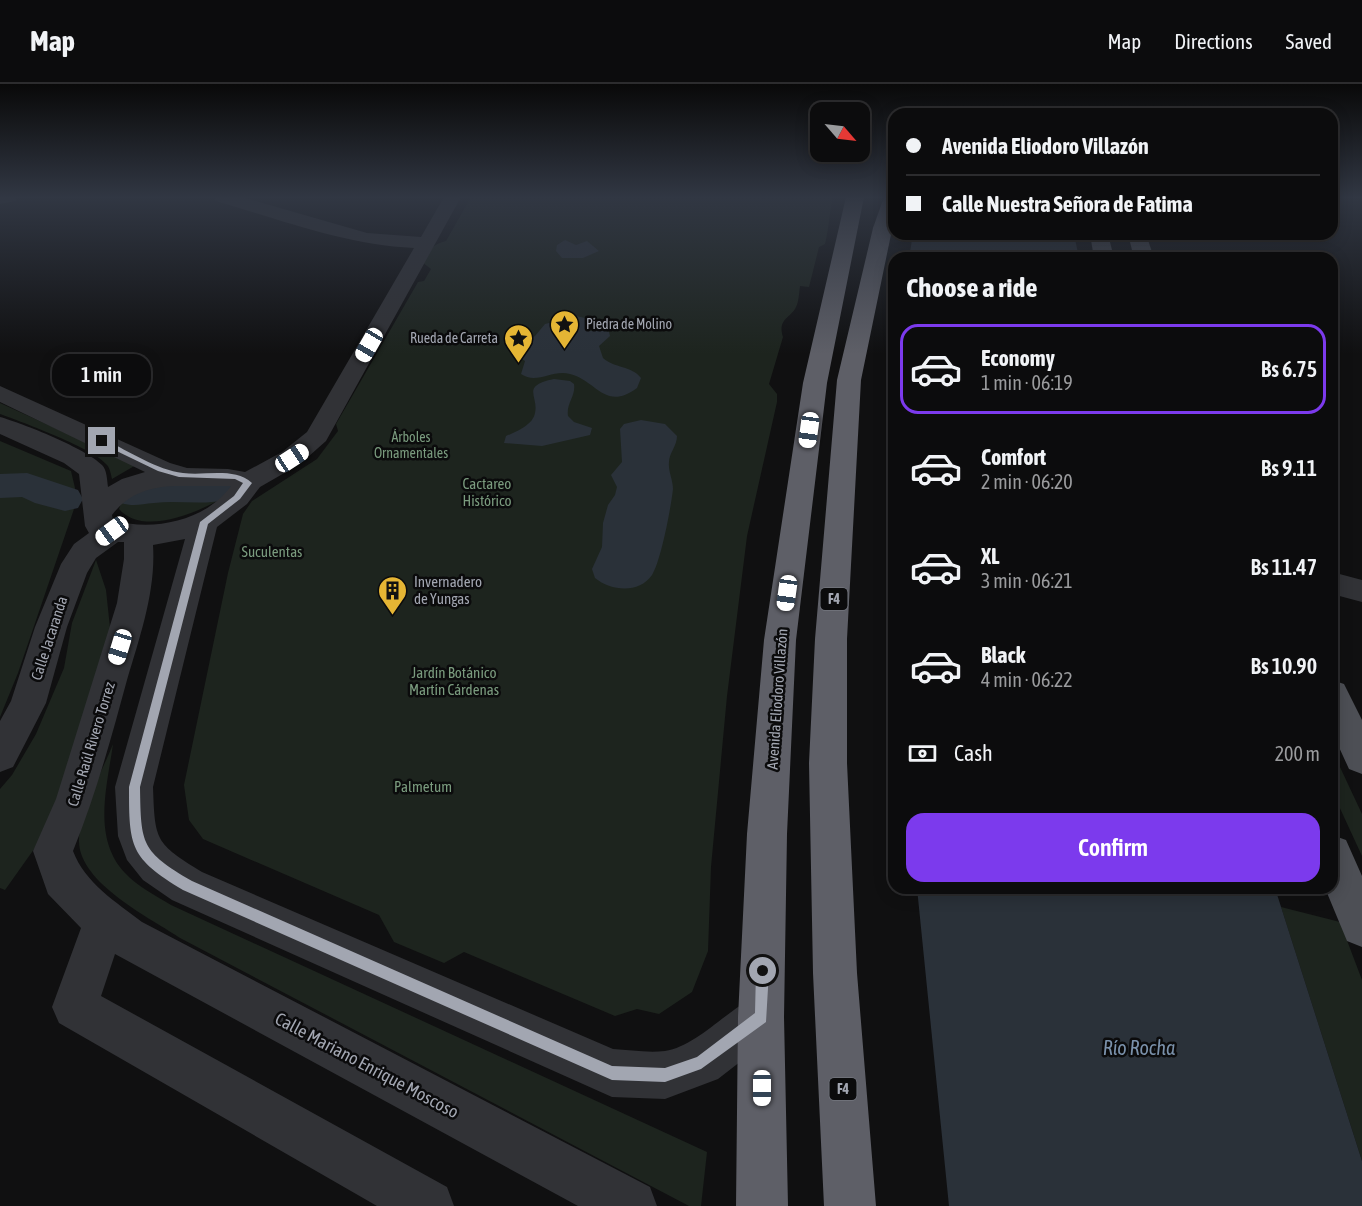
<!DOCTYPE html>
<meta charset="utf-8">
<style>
:root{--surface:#0c0c0d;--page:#151516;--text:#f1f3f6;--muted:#9a9b9d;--line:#2c2c2e;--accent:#7c3aed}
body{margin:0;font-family:"Asap Condensed",sans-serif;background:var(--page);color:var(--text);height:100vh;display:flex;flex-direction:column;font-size:22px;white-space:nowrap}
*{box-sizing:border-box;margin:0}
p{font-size:20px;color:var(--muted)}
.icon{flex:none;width:33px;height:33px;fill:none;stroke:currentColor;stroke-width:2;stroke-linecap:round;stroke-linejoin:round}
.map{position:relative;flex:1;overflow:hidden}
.side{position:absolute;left:888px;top:168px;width:450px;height:642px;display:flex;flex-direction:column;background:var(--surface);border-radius:18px;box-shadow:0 3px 15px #0003,0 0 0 2px var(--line)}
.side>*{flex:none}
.banner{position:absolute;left:888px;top:24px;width:450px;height:132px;border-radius:18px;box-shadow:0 3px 15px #0003,0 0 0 2px var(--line);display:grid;align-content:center;height:132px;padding:0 18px;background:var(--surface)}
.needle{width:39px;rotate:118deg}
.fabs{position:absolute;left:810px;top:18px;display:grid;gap:12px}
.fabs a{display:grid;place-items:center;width:60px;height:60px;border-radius:12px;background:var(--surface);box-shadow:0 3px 15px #0003,0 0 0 2px var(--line);font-size:30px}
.end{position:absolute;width:27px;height:27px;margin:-14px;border:8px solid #a2a6b1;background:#111;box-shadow:0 0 0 3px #111}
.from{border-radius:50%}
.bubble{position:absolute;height:42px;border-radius:18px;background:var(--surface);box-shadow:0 3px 15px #0003,0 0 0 2px var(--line);font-size:20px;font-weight:600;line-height:42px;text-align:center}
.car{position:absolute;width:18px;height:36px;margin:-18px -9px;border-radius:8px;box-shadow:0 0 4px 2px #0007;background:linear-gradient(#fff 24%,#345 0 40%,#fff 0 76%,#345 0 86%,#fff 0)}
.banner b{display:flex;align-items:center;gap:21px;height:57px;font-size:22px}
.banner b+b{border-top:2px solid var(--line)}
.banner i{width:15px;height:15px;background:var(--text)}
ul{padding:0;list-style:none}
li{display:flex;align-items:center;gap:18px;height:90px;margin:0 12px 9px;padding:0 6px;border:3px solid transparent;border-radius:18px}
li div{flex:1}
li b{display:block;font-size:22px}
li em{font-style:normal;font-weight:600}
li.selected{border-color:var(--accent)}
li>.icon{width:54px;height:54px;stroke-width:1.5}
h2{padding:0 18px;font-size:27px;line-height:72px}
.pay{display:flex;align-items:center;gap:15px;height:66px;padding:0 18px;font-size:22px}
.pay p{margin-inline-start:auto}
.button{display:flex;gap:12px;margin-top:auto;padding:12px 18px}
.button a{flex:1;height:69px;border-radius:18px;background:var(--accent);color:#fff;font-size:24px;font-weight:600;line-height:69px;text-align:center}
header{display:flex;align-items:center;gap:36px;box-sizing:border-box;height:84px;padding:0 30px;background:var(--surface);border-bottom:2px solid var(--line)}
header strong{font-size:28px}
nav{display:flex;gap:33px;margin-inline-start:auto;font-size:21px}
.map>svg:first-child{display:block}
.green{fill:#1d241e}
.water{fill:#2a3139}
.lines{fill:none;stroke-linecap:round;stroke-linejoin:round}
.canal{fill:#2a3139;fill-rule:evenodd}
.street{fill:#313236;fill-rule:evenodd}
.primary{fill:#4d4f55;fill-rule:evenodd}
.highway{fill:#5e5f67;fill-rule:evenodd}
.route{fill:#a2a6b1}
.labels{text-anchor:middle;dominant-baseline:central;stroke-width:5;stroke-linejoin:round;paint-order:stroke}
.far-poi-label{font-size:14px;fill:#a2a6b1;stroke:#0b0b0c;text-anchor:start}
.far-park-label{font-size:14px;fill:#7a9b7e;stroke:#0b0b0c}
.shield{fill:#0b0b0c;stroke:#757880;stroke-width:1.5}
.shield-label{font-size:14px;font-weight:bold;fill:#a2a6b1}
.park-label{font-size:15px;fill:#7a9b7e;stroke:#0b0b0c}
.poi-label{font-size:15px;fill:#a2a6b1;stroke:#0b0b0c;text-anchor:start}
.street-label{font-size:15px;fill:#a2a6b1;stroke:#0b0b0c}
.near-street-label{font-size:18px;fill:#a2a6b1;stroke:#0b0b0c}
.near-water-label{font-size:20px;font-style:italic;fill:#7a91ab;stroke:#0b0b0c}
</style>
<header>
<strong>Map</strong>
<nav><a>Map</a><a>Directions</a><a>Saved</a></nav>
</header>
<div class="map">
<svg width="1362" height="1122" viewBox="0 0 1362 1122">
<rect width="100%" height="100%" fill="#101011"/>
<!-- green -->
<path class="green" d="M 471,113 L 833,113 C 829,130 829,144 825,160 L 819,163 L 809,203 L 800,202 C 799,209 799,217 796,223 C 791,234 777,235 783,253 L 769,300 L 777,310 L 777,318 L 747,452 L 727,612 L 711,783 L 708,867 L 692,908 L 659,930 L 637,925 L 615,932 L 464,868 L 444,879 L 394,858 L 379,831 L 203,755 L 189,736 L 184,701 L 228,489 L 243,430 L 252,417 L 317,375 L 338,347 L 336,340 L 418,198 L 424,197 L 431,185 L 422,178 C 428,167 433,160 446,157 Z
M 0,319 L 136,381 L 112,395 C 111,391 110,384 107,381 C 95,365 22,338 0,330 Z
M 0,357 L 71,387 L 75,404 L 74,425 L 18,589 L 0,633 Z
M 222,399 L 231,403 L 229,410 C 204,426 144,454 119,425 C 129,393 194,400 222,399 Z
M 96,476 L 106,506 L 111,553 L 49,744 L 5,806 L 0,804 L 0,705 L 12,691 L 36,650 L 64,584 L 72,539 Z
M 113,660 C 107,703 92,754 125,789 C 137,802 156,812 171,821 L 707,1068 L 701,1122 L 689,1122 L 182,855 C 151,834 78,799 79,756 C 80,726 102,688 113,660 Z
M 1332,666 L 1362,730 L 1362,772 L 1332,707 Z
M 1281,823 L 1340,838 L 1362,896 L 1362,1077 Z"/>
<!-- water -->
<path class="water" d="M 913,150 L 1074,150 L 1079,174 L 909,174 Z
M 565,156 L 576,161 L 587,157 L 599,167 L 583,174 L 562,174 L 556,167 L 557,161 Z
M 576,232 L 594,236 L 587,245 L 589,247 L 600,246 L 609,248 L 610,252 L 599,262 L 603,274 C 614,284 632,282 641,294 L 637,304 C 605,328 596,296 570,290 C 552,285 537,301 521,290 L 525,277 L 513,269 L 514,265 L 535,252 L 545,240 Z
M 554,295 L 570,297 L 574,300 C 576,312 566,319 568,332 L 574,338 L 592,344 L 590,351 L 542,362 L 504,359 L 506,352 C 516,348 533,341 535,329 C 539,312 520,302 554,295 Z
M 641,336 L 665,340 L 677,352 C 677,362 669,369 669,378 C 668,387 673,396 673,405 C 671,423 661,477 652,491 C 639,510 611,507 595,494 L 592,485 L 602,463 L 603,439 L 608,421 L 615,411 L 617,403 L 611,391 L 622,378 L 620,345 L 624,340 Z
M 917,804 L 1275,804 L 1362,1077 L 1362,1122 L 949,1122 Z"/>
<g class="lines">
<!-- canal -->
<path class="canal" d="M 27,389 L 78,406 L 83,415 L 78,424 L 65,427 L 35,419 L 22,413 L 0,414 L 0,390 Z
M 153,395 L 217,395 L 230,399 L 235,407 L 230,415 C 205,422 179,416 154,419 C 141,420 134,423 121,419 L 116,411 L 121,403 Z"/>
<!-- street -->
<path class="street" d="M 0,113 L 17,113 L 15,117 L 0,120 Z
M 214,113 L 242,113 L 367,149 L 421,153 L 444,113 L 461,113 L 326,357 L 300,380 L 260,403 L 247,420 L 217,443 L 153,703 C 155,757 155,759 202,788 L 613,965 C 629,966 648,969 665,967 C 698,962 729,923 761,910 L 777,917 L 784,933 L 777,949 L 718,995 L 665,1015 L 612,1013 L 172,816 L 143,796 L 127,776 L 118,752 L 115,703 L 185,455 L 153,461 C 156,507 140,552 127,596 C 111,655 96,710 73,767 C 85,799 116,818 142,838 L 650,1103 L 657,1122 L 578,1122 L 115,870 L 101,912 L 447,1103 L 454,1122 L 377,1122 L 59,939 L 52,923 L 81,844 L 48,810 L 33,767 L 56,715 L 117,519 L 124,475 L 124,458 L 118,458 L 96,474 L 87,489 L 67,543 L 46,619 L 13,683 L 0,688 L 0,637 L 11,617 L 35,543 L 61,480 L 74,460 L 89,449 L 85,442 L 79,390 L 64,379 L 0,350 L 0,333 C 22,339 87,365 102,381 C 107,386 107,396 108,403 L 122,395 L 145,388 L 0,318 L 0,302 L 170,379 L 187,384 L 228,385 L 245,388 L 282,368 L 307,348 L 414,164 C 346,161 281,136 216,117 ZM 175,402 L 231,402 C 206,437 152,448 113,436 L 112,431 C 128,410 149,403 175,402 Z
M 1332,488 L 1362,496 L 1362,518 L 1332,510 Z"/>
<!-- primary -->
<path class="primary" d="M 1090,150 L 1108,150 L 1114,174 L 1094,174 Z
M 1128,150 L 1146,150 L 1154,174 L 1134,174 Z
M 1332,596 L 1344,600 L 1362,636 L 1362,690 L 1349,685 L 1332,648 Z
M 1332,751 L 1346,756 L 1362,792 L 1362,863 L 1347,857 L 1325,804 L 1332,804 Z"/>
<!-- highway -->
<path class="highway" d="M 846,113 L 864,113 L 827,299 L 796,556 L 787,750 L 784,933 L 788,1122 L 736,1122 L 738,933 L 747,750 L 764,556 L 803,299 Z
M 884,113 L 894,113 L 894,136 L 861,296 L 847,555 L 847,679 L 857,889 L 876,1122 L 824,1122 L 813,889 L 809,679 L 815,555 L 837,296 L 873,144 Z"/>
</g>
<!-- sky -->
<linearGradient id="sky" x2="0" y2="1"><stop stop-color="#090909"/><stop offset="0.42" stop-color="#313743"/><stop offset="1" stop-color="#313743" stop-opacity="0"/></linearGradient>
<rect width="1362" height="270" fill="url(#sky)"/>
<!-- route -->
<path class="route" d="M 100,356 L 105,356 C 129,367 157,386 183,389 C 206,392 234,383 252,399 L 240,415 L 208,440 L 140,703 C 141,761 141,767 192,797 L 612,982 L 665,984 L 697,973 L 755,929 L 756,887 L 758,883 L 763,881 L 767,883 L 769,887 L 766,938 L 701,985 L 665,998 L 612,996 L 183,806 C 130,774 129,763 129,703 L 200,438 L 234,412 L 243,399 L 235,395 L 179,393 L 158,387 L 100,359 Z"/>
<!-- icons -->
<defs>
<symbol id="sight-pin" viewBox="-11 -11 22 30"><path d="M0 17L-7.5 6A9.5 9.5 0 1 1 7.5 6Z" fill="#e5b534" stroke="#0b0b0c"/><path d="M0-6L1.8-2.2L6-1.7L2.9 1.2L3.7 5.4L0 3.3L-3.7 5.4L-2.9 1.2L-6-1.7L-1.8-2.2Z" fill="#111"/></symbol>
<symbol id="building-pin" viewBox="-11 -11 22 30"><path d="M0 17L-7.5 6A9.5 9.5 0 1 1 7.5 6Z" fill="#e5b534" stroke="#0b0b0c"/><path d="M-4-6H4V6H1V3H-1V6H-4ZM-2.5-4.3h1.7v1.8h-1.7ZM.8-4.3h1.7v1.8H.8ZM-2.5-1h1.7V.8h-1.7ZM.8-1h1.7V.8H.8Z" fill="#111"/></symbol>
</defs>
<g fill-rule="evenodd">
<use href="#sight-pin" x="548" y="224" width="33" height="45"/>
<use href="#sight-pin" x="502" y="238" width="33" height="45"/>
<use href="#building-pin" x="376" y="490" width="33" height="45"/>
</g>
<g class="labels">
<!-- far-poi labels -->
<g class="far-poi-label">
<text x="586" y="240">Piedra de Molino</text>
<text x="498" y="254" text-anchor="end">Rueda de Carreta</text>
</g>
<!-- far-park labels -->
<g class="far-park-label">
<text x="411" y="353">Árboles<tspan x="411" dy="16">Ornamentales</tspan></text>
</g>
<!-- shield labels -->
<g class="shield">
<rect x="820.5" y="504" width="27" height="22" rx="4.5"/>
<rect x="829.5" y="994" width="27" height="22" rx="4.5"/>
</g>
<g class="shield-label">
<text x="834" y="515">F4</text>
<text x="843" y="1005">F4</text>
</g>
<!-- park labels -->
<g class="park-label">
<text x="487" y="399">Cactareo<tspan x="487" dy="17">Histórico</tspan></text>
<text x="272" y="467">Suculentas</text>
<text x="454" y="588">Jardín Botánico<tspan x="454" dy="17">Martín Cárdenas</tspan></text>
<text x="423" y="702">Palmetum</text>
</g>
<!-- poi labels -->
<g class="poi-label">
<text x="414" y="497">Invernadero<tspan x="414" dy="17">de Yungas</tspan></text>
</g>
<!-- street labels -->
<g class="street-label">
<text transform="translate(49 554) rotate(-72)">Calle Jacaranda</text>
<text transform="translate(777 615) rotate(-86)">Avenida Eliodoro Villazón</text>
<text transform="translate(91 660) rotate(-73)">Calle Raúl Rivero Torrez</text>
</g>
<!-- near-street labels -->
<g class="near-street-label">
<text transform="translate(367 981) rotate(28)">Calle Mariano Enrique Moscoso</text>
</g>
<!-- near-water labels -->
<g class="near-water-label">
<text x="1139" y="963">Río Rocha</text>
</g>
</g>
</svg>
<div class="fabs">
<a><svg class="needle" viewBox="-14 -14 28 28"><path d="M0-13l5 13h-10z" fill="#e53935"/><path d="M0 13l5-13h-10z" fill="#9a9b9d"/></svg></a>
</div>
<i class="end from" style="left:763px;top:887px"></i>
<i class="end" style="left:102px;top:357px"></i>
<div class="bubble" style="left:52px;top:270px;width:99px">1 min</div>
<i class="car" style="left:369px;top:261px;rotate:210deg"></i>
<i class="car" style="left:809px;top:346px;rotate:188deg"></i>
<i class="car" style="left:292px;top:374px;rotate:57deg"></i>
<i class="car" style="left:112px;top:447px;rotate:234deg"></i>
<i class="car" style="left:787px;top:509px;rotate:188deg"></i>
<i class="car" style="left:120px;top:563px;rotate:197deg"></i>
<i class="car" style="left:762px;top:1004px;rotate:180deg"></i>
<div class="banner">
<b><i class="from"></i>Avenida Eliodoro Villazón</b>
<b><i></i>Calle Nuestra Señora de Fatima</b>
</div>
<section class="side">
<h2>Choose a ride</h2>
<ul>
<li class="selected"><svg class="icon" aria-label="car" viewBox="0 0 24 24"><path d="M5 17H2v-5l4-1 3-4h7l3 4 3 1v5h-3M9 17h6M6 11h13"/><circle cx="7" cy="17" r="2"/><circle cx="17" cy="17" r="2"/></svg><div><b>Economy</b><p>1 min · 06:19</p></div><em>Bs 6.75</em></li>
<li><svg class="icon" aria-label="car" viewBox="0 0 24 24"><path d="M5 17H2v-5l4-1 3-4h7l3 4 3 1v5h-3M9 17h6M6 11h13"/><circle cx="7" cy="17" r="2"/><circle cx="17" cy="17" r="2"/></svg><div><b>Comfort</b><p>2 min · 06:20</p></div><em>Bs 9.11</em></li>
<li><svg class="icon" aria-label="car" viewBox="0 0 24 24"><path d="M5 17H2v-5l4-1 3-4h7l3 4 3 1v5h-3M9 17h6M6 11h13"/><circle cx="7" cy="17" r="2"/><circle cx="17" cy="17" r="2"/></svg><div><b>XL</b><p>3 min · 06:21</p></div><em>Bs 11.47</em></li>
<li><svg class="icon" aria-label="car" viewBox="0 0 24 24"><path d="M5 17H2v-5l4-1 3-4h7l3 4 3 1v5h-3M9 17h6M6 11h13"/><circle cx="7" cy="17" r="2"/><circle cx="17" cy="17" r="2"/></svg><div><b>Black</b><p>4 min · 06:22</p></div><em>Bs 10.90</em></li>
</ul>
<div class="pay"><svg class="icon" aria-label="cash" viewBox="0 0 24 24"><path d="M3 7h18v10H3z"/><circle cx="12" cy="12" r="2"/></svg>Cash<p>200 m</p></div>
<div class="button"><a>Confirm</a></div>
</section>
</div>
